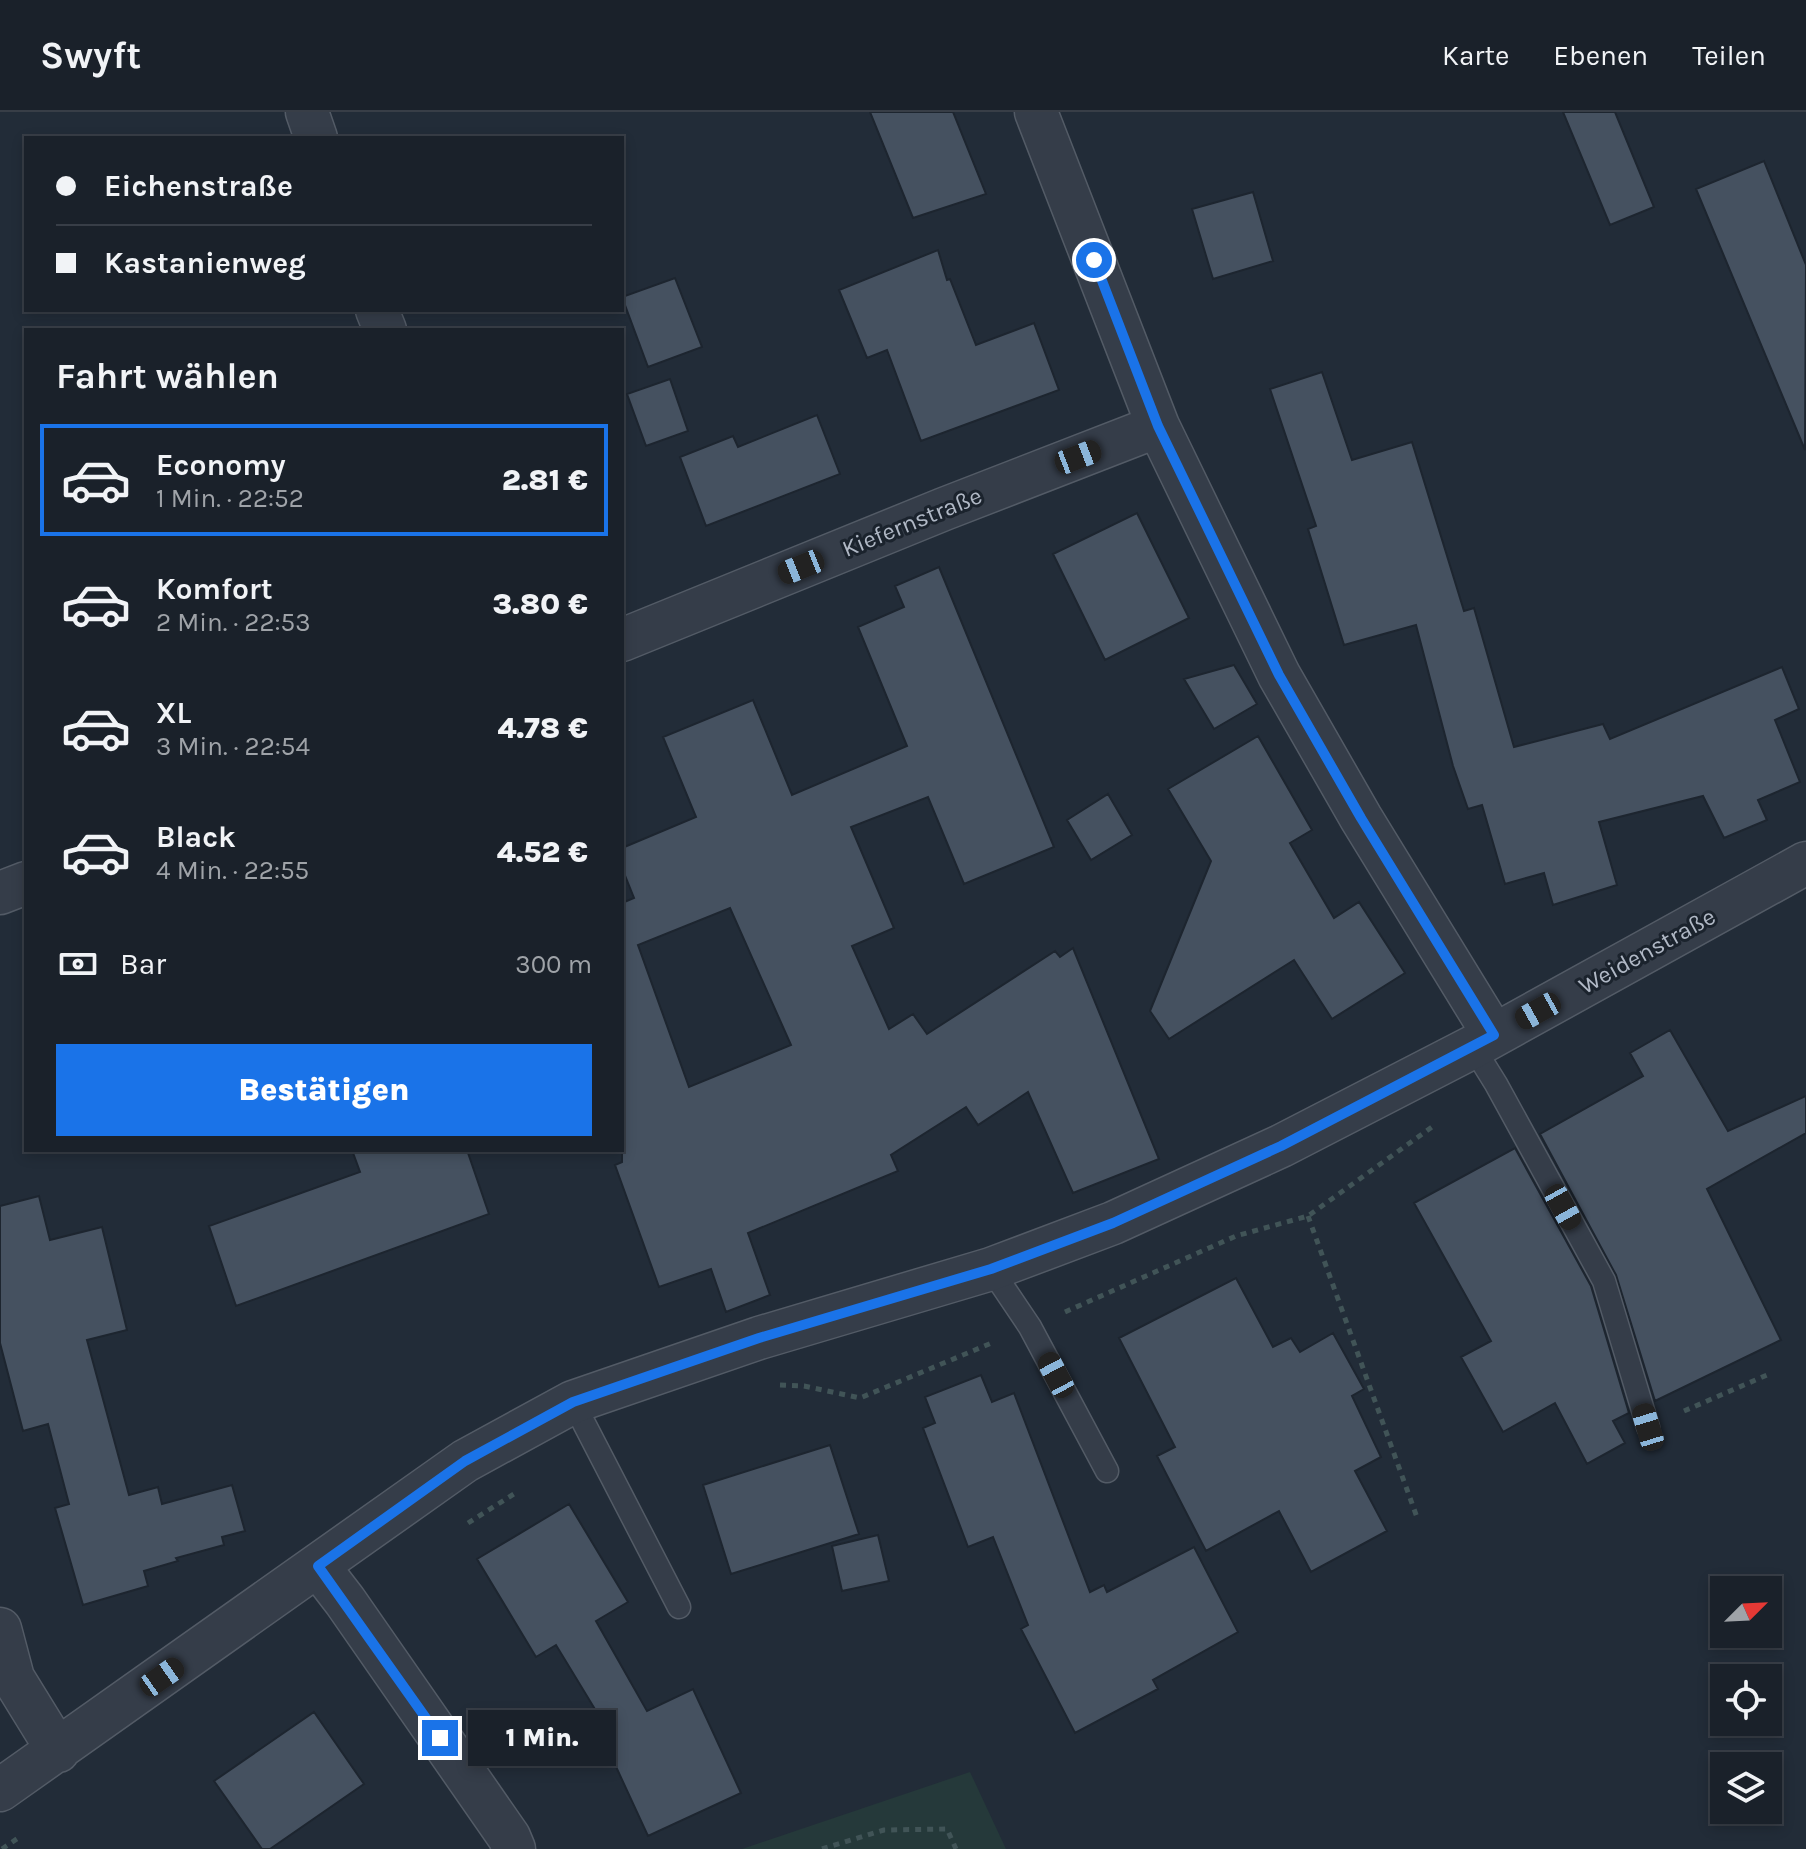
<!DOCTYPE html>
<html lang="de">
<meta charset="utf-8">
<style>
:root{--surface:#1a212a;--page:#232932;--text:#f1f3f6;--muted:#9fa3a8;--line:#383e47;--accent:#1a73e8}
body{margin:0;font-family:Karla,sans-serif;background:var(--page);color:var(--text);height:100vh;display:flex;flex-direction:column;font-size:30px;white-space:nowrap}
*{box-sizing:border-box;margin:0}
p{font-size:26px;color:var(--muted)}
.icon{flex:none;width:44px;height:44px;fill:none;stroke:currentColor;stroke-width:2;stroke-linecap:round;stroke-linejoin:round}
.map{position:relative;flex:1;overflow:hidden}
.details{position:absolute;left:24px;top:216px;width:600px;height:824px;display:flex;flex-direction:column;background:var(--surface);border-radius:0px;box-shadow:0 4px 12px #0003,0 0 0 2px var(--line)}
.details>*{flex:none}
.top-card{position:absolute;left:24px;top:24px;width:600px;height:176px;border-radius:0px;box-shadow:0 4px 12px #0003,0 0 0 2px var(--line);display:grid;align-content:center;height:176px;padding:0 32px;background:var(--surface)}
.needle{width:52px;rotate:66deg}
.buttons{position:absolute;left:1710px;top:1464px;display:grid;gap:16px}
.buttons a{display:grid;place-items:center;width:72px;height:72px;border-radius:0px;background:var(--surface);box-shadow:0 4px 12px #0003,0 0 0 2px var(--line);font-size:40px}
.end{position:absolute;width:36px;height:36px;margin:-18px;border:10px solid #1a73e8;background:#fff;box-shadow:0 0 0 4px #fff}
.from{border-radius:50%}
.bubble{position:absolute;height:56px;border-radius:0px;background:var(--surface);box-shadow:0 4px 12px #0003,0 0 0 2px var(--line);font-size:26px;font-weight:800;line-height:56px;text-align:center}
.car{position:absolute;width:24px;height:48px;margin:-24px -12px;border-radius:10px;box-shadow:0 0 6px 2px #0007;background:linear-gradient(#222 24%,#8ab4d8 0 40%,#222 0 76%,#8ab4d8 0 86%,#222 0)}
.top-card b{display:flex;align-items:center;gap:28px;height:76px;font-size:30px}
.top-card b+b{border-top:2px solid var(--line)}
.top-card i{width:20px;height:20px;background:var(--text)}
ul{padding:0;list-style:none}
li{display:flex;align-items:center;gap:24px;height:112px;margin:0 16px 12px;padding:0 16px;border:4px solid transparent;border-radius:0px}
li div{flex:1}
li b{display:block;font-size:30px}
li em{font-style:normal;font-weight:800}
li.on{border-color:var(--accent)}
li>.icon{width:72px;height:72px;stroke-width:1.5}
h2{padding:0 32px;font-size:36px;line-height:96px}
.pay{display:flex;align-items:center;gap:20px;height:88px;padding:0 32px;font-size:30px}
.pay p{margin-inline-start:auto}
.action{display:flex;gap:16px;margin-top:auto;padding:16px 32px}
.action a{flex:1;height:92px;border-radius:0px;background:var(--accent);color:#fff;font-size:32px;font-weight:800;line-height:92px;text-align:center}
header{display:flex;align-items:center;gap:48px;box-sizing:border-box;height:112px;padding:0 40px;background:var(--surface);border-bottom:2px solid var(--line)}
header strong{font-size:38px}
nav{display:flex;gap:44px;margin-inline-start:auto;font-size:28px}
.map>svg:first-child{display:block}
.green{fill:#25393a}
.building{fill:#455160;stroke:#1d252f;stroke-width:2;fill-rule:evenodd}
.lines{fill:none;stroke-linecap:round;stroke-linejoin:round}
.lane-casing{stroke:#535b66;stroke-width:25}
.street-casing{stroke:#535b66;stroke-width:45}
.path{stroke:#415457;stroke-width:5;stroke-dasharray:6 6;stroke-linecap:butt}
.lane{stroke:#353d49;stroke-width:22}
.street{stroke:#353d49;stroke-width:42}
.route{stroke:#1a73e8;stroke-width:10}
.labels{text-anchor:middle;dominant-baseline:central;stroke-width:6;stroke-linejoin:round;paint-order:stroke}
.street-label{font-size:24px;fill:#b0b8c5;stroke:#1b232d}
</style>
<header>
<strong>Swyft</strong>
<nav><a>Karte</a><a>Ebenen</a><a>Teilen</a></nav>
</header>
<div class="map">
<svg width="1806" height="1737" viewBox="0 0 1806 1737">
<rect width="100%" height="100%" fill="#222c38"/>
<!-- green -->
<path class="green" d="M 970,1660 L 1006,1737 L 742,1737 Z"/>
<!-- building -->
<path class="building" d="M 870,0 L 953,0 L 986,82 L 913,106 Z
M 1563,0 L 1615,0 L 1654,95 L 1610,113 Z
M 1764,49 L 1806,153 L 1805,338 L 1696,77 Z
M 1253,80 L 1273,149 L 1213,167 L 1192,97 Z
M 938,138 L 947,168 L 950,167 L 976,233 L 1034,211 L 1059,278 L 921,329 L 887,238 L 867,246 L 839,178 Z
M 675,166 L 702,235 L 648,255 L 622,185 Z
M 1322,260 L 1352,348 L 1412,330 L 1464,499 L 1474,496 L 1514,635 L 1603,612 L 1610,627 L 1782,555 L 1799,597 L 1775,608 L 1800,670 L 1758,688 L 1767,708 L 1724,726 L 1703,684 L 1599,710 L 1617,773 L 1553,793 L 1544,761 L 1505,772 L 1482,693 L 1468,697 L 1453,654 L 1416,513 L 1344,533 L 1308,417 L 1316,414 L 1270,277 Z
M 670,267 L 688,319 L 646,334 L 627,282 Z
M 817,303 L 840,362 L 706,414 L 680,345 L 733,324 L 738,335 Z
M 1137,401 L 1189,506 L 1105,548 L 1053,442 Z
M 939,455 L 1054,735 L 964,772 L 928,685 L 851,715 L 894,816 L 852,834 L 889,917 L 913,902 L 927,922 L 1055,839 L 1060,845 L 1073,836 L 1159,1047 L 1073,1081 L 1028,980 L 978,1013 L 966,995 L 891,1043 L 898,1059 L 748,1121 L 770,1183 L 726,1200 L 711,1157 L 659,1175 L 615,1053 L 622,1050 L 622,791 L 634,786 L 622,756 L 622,736 L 696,705 L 663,625 L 753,588 L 792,683 L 907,634 L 858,515 L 904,495 L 895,474 ZM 730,796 L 791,933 L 689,975 L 638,833 Z
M 1234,553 L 1257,592 L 1214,617 L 1184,567 Z
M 1258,624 L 1312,718 L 1290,731 L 1334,806 L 1359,790 L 1405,861 L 1332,907 L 1294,848 L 1169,927 L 1150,899 L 1211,749 L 1168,677 Z
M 1108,682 L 1132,723 L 1091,748 L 1067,708 Z
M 1670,918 L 1728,1019 L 1806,984 L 1806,1021 L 1707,1077 L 1781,1228 L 1655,1289 L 1616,1163 L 1540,1022 L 1643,964 L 1630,941 Z
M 1515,1036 L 1591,1174 L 1629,1301 L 1613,1309 L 1625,1331 L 1587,1352 L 1555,1291 L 1503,1320 L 1461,1245 L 1491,1229 L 1414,1091 Z
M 352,1038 L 467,1038 L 489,1102 L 236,1194 L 209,1114 L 360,1060 Z
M 39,1084 L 50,1128 L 102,1115 L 127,1218 L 87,1228 L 129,1383 L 158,1375 L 162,1392 L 232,1373 L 245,1419 L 222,1425 L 224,1433 L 176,1446 L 178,1449 L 144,1459 L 148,1474 L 83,1493 L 55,1396 L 69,1392 L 48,1312 L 23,1319 L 0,1231 L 0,1094 Z
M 1236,1166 L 1273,1235 L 1291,1226 L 1300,1240 L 1333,1221 L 1364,1277 L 1352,1284 L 1381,1345 L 1355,1359 L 1387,1419 L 1311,1460 L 1279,1399 L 1206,1439 L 1157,1344 L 1175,1335 L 1119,1226 Z
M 981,1263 L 992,1290 L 1014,1281 L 1090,1480 L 1104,1473 L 1107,1480 L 1194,1435 L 1238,1520 L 1153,1568 L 1158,1577 L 1075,1621 L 1021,1517 L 1028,1513 L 993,1425 L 968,1435 L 923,1316 L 935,1311 L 925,1285 Z
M 830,1333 L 859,1422 L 731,1462 L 703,1373 Z
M 569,1392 L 628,1490 L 596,1509 L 647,1599 L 693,1577 L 741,1681 L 648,1724 L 600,1620 L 607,1617 L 556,1533 L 536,1545 L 477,1447 Z
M 878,1423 L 889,1469 L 842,1479 L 832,1434 Z
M 314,1600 L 364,1672 L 270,1737 L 262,1737 L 214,1669 Z"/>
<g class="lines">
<defs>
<path id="lane" d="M 1473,935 L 1496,972 L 1604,1169 L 1648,1315
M 991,1157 L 1030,1215 L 1107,1359
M 573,1290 L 679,1495"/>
<path id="street" d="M 307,0 L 316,26
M 1036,0 L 1158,314 L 1279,563 L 1361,706 L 1494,923
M 377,198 L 385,218
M 622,528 L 944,397 L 1158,314
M 0,781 L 26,771
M 318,1454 L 345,1489 L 509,1725 L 514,1737
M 0,1517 L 13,1566 L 58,1639
M 0,1678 L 465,1349 L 573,1290 L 759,1226 L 991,1157 L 1113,1111 L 1281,1034 L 1473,935 L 1806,751"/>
</defs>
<!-- lane casing -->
<use href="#lane" class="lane-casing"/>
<!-- street casing -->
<use href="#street" class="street-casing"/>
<!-- path -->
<path class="path" d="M 1308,1104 L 1418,1408
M 1065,1200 L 1236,1124 L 1308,1104 L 1432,1015
M 780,1273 L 804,1274 L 860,1286 L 994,1230
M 1684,1299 L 1767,1263
M 468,1411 L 517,1380
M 2,1737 L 21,1724
M 822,1737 L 884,1718 L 947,1717 L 956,1737"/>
<!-- lane -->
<use href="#lane" class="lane"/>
<!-- street -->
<use href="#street" class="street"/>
</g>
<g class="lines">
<!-- route -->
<path class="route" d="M 440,1626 L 318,1454 L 465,1349 L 573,1290 L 759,1226 L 991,1157 L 1113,1111 L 1281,1034 L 1494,923 L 1361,706 L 1279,563 L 1158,314 L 1094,148"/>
</g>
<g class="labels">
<!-- street labels -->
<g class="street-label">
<text transform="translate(912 410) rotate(-22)">Kiefernstraße</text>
<text transform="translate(1647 839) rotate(-29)">Weidenstraße</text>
</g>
</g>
</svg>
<div class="buttons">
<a><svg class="needle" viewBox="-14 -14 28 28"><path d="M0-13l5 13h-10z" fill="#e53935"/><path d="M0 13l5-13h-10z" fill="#9fa3a8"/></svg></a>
<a><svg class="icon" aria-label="locate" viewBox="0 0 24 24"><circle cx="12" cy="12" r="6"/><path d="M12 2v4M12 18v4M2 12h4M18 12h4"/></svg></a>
<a><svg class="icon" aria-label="layers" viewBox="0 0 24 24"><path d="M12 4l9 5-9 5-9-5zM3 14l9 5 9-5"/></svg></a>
</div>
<i class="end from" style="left:1094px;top:148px"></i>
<i class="end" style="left:440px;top:1626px"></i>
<div class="bubble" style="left:468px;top:1598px;width:148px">1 Min.</div>
<i class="car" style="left:1078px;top:345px;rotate:69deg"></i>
<i class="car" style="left:801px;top:455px;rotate:248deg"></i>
<i class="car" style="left:1538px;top:899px;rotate:241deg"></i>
<i class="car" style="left:1563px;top:1095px;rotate:151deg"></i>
<i class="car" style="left:1056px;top:1263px;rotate:332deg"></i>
<i class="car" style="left:1648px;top:1315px;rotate:343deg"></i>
<i class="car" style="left:162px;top:1565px;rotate:55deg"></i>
<div class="top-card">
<b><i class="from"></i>Eichenstraße</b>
<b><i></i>Kastanienweg</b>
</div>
<section class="details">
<h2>Fahrt wählen</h2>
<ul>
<li class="on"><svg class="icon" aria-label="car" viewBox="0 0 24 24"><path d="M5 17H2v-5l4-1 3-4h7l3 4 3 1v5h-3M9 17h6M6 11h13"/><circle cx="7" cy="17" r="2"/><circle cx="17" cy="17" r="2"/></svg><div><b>Economy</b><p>1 Min. · 22:52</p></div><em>2.81 €</em></li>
<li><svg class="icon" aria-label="car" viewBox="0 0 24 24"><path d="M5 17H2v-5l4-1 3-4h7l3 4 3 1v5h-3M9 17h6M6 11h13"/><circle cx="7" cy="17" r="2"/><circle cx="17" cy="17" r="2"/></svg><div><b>Komfort</b><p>2 Min. · 22:53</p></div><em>3.80 €</em></li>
<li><svg class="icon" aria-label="car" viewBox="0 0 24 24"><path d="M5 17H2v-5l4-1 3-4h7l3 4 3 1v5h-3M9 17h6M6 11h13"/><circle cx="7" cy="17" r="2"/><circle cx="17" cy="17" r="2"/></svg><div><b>XL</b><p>3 Min. · 22:54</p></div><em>4.78 €</em></li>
<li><svg class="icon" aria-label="car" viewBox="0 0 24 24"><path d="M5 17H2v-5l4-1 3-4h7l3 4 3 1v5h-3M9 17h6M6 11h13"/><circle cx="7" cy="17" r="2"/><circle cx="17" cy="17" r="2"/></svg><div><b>Black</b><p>4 Min. · 22:55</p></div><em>4.52 €</em></li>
</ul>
<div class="pay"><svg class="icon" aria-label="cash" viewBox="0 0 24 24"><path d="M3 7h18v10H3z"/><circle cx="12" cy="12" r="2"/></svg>Bar<p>300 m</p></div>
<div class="action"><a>Bestätigen</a></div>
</section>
</div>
